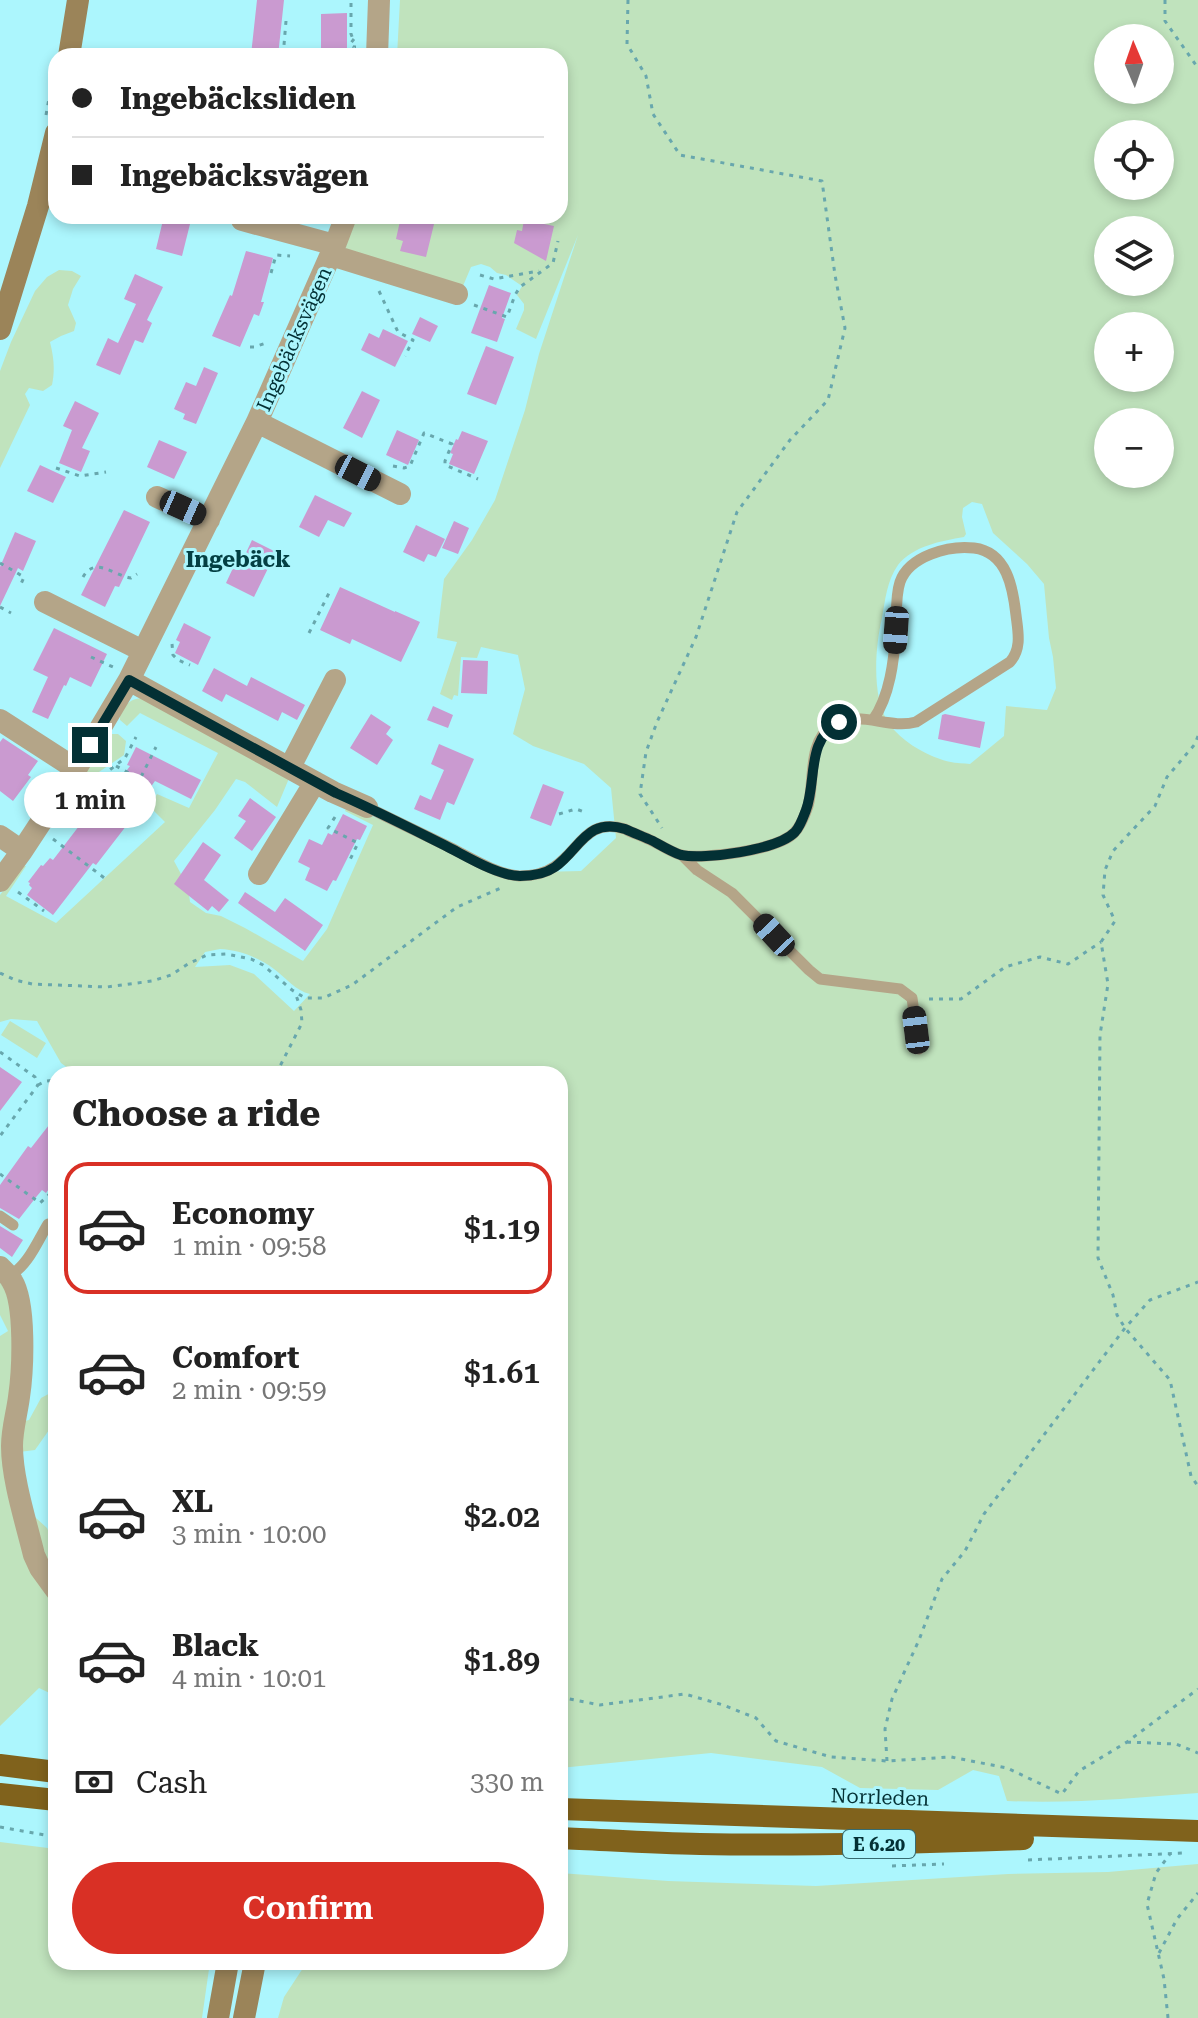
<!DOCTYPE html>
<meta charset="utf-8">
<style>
:root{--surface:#fff;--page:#f6f6f6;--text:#222;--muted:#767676;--line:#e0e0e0;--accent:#d93025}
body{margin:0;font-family:"Roboto Serif",serif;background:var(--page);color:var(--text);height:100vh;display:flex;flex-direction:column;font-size:30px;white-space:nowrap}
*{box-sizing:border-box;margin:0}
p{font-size:26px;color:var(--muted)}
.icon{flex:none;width:44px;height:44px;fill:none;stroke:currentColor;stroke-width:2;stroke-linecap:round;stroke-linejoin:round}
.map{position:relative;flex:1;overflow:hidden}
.side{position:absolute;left:48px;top:1066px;width:520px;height:904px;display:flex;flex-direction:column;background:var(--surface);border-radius:24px;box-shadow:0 4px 12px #0003}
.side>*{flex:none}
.hud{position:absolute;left:48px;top:48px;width:520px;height:176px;border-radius:24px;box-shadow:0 4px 12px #0003;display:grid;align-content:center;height:176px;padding:0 24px;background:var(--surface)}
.needle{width:52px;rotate:358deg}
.buttons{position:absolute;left:1094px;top:24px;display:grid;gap:16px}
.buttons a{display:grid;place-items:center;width:80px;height:80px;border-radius:50%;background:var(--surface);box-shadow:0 4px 12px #0003;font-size:40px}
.end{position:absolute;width:36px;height:36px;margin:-18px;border:10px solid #033034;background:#fff;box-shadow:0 0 0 4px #fff}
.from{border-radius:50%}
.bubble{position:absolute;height:56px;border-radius:28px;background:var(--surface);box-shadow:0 4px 12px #0003;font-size:26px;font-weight:600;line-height:56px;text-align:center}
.car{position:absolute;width:24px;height:48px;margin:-24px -12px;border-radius:10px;box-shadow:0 0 6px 2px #0007;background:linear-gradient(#222 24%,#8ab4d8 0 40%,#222 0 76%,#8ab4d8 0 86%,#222 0)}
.hud b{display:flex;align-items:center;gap:28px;height:76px;font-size:30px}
.hud b+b{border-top:2px solid var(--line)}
.hud i{width:20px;height:20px;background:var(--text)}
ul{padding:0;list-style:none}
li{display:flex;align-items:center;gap:24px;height:132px;margin:0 16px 12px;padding:0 8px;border:4px solid transparent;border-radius:24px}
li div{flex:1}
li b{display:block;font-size:30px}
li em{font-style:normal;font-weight:600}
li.active{border-color:var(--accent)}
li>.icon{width:72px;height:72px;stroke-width:1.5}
h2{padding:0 24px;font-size:36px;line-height:96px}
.pay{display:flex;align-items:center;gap:20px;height:88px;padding:0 24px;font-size:30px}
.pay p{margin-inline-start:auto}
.primary-button{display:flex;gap:16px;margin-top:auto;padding:16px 24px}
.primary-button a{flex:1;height:92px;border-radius:48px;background:var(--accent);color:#fff;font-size:32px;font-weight:600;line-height:92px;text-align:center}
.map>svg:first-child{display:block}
.green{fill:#c0e3bd;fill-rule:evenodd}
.building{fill:#ca9ad0}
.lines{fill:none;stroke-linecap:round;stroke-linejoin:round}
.path{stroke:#68a7ad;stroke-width:3;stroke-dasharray:4 6;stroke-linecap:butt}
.service{stroke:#b4a588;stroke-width:11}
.minor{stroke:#b4a588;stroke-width:22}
.secondary{stroke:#9b8459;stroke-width:22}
.trunk{stroke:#80621c;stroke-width:22}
.route{stroke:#033034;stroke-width:10}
.labels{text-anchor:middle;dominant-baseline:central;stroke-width:6;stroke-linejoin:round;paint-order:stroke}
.shield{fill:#acf6fd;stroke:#366b70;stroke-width:2}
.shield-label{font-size:18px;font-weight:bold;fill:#033034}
.street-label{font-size:20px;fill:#033034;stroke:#acf6fd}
.neighbourhood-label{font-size:22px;font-weight:bold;fill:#033f43;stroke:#acf6fd}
</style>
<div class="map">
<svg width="1198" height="2018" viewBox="0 0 1198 2018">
<rect width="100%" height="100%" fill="#acf6fd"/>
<!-- green -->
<path class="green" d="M 400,0 L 1198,0 L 1198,1793 C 1134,1798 1071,1804 1007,1801 L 999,1776 L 973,1770 L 938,1790 L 860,1788 L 822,1767 L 711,1753 L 560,1768 L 560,1074 L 76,1074 L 61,1063 L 37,1021 L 11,1019 L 0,1022 L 0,895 L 22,866 L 26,866 L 6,896 L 56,923 L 165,822 L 150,807 L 157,794 L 189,808 L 218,753 L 140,713 L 127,726 L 120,720 L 120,713 C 127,703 130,699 143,698 L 290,776 L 277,807 L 245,782 L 236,779 L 215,810 L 174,861 L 188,887 L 190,902 L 206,913 L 221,916 L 245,928 L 303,961 L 327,929 L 373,825 L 345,811 L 347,807 L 384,821 L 493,873 L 581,871 L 616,838 L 611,788 L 584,764 L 533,746 L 513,734 L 525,689 L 518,655 L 481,647 L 477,658 L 461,657 L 458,696 L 454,695 L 452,700 L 440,694 L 457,642 L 437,638 L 444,579 L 472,540 L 495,500 L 525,410 L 539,354 L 578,235 L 536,339 L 516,329 L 524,310 L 524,304 L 517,295 L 522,286 L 506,275 L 497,273 L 490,267 L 481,264 L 471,267 L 463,286 L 345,250 L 354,216 L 560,216 L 560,56 L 397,56 ZM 1108,38 L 1160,38 L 1160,90 L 1108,90 ZM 1108,134 L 1160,134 L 1160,186 L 1108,186 ZM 1108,230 L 1160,230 L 1160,282 L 1108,282 ZM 1108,326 L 1160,326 L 1160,378 L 1108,378 ZM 1108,422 L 1160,422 L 1160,474 L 1108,474 ZM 972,502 L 982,504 L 993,533 L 1027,564 L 1044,584 L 1049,638 L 1053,657 L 1056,688 L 1047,710 L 1006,706 L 1004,736 L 970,764 C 960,763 949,763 940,759 C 922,753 901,740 890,725 C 871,700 875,647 882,618 C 885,601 887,580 898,565 C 913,546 941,541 964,537 L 966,534 L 962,517 L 963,508 ZM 220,949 C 239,950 258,957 274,969 C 286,978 296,991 310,994 L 294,1011 L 254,974 L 230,965 L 195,967 L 205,952 Z
M 59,270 L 72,271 L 81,276 L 73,289 L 68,305 L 76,323 L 74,331 L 61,336 L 50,342 C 54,358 55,370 52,385 L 43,391 L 29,388 L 25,394 L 30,405 L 0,468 L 0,371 L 11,342 L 35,291 L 47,277 Z
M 111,734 L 118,734 L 126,741 L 124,755 L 96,774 L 83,793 L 77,795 L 72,790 L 105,737 Z
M 10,1021 L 46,1043 L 37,1058 L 1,1035 Z
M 0,1282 L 8,1295 L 18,1333 L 8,1425 L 29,1420 L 41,1398 L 56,1390 L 56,1420 L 35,1450 L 11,1453 L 24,1507 L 47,1528 L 56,1547 L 56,1696 L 39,1688 L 0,1726 L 0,1336 L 8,1331 L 0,1315 Z
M 0,1842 L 56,1849 L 56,1962 L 210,1962 L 202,2018 L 0,2018 Z
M 1198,1864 L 1198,2018 L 278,2018 L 284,1997 L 307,1962 L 560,1962 L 560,1873 L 668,1881 L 816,1886 L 1008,1874 L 1108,1872 Z"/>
<!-- building -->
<path class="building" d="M 257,0 L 284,0 L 278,56 L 251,55 Z
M 347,13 L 347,54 L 321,54 L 321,14 Z
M 164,216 L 192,216 L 182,256 L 156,249 Z
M 405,216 L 436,216 L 426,257 L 400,251 L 403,241 L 396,239 L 400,221 L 404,222 Z
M 524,220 L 554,226 L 546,261 L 514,243 L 517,230 L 522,231 Z
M 246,251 L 273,258 L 261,302 L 264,302 L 259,316 L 254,314 L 240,347 L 212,336 L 230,295 L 232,296 Z
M 135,274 L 163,287 L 147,320 L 152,323 L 143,343 L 135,340 L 120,375 L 96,365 L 108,338 L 118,343 L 136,304 L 124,299 Z
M 489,285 L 511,293 L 502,318 L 505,319 L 497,342 L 471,333 Z
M 420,317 L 438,326 L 430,342 L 412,334 Z
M 383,329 L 408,341 L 395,367 L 361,350 L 369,333 L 379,338 Z
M 486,346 L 514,357 L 496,405 L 467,394 Z
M 204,367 L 218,373 L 196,424 L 183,419 L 185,414 L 174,409 L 186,382 L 196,386 Z
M 362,391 L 380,400 L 362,438 L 343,428 Z
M 75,401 L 99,413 L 82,448 L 90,451 L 81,472 L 59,463 L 72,430 L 63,426 Z
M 397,430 L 419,440 L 408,465 L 386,455 Z
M 462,431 L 488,441 L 474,474 L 449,464 L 453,454 L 450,453 L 456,439 L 458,440 Z
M 159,440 L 187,452 L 174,479 L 147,467 Z
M 40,465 L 66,477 L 53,503 L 27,491 Z
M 315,495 L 352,513 L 344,527 L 328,520 L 319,537 L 299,527 Z
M 124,510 L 150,522 L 119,587 L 115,586 L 105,607 L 81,595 Z
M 454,521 L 469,528 L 458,554 L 442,548 Z
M 416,525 L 445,539 L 436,557 L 428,554 L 424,562 L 403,552 Z
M 15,532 L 36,541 L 23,571 L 18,568 L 0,606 L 0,567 Z
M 252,540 L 276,552 L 254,597 L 226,583 L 240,553 L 245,555 Z
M 340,587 L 395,612 L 395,611 L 420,622 L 401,662 L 352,639 L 350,644 L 320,630 Z
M 184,623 L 211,637 L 198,665 L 175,653 L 180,642 L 176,640 Z
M 54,628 L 107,654 L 91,687 L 70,677 L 66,686 L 64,685 L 48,719 L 32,712 L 48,677 L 33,670 Z
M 463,660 L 488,661 L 487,694 L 461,693 Z
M 214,668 L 247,686 L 251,677 L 305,705 L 297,720 L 282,712 L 278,721 L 226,694 L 222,702 L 202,691 Z
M 433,706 L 453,715 L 448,728 L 427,720 Z
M 371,714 L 391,727 L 386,734 L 393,740 L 377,765 L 350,748 Z
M 945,714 L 985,722 L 980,748 L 938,739 L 942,715 Z
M 3,738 L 38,761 L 28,775 L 31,777 L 13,801 L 0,791 L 0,742 Z
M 439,744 L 474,759 L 454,805 L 447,802 L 440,820 L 414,809 L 420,795 L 431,800 L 444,770 L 431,764 Z
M 136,747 L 201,780 L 191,799 L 155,781 L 137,806 L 140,808 L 96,865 L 93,863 L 53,915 L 27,895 L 32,888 L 29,885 L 30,883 L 28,882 L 41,865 L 43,866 L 50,858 L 53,860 L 105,792 L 109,794 L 130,766 L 127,765 Z
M 543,784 L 564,792 L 551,826 L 530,818 Z
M 250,798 L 276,817 L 252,851 L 234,838 L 246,821 L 238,816 Z
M 343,814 L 367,826 L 360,840 L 357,839 L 336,881 L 333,880 L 327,891 L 305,880 L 310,868 L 298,862 L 309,839 L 322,845 L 328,833 L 332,835 Z
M 203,842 L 221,855 L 204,880 L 229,900 L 219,912 L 212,906 L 208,911 L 174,884 Z
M 245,892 L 275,912 L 285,898 L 323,925 L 305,951 L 238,903 Z
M 0,1067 L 22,1082 L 0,1111 Z
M 56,1116 L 56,1179 L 46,1193 L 42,1190 L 37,1196 L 19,1219 L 0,1208 L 0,1185 L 28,1146 L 31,1148 Z
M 0,1226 L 23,1240 L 12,1257 L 0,1248 Z"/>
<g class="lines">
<!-- path -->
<path class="path" d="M 628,0 L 627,44 L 646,76 L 653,114 L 680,155 L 822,181 L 835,275 L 845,328 L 828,400 L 790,440 L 737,512 L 696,637 L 657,722 L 646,752 L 640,794 L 662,828
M 1165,0 L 1165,21 L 1198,68
M 351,3 L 351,34 L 353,39
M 286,21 L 284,45 L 288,47
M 354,39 L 350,44 L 354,47
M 351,56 L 354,47 L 356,47
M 46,115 L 54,71
M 271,273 L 276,255 L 290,256
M 480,275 L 494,279 L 539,271
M 379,291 L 398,332 L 413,340 L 405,356
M 474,305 L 507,317 L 515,295 L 520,287 L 553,263 L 558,241
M 250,347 L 254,347 L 269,342
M 393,466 L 404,468 L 410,466 L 424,433 L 452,444 L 445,461 L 445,465 L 478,479
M 56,468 L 80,476 L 106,472
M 0,563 L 24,577 L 21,584
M 83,577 C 95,556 113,575 131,578 L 137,574
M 0,607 L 11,613
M 309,633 L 330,591
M 172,644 L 173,655 L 178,660 L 190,665
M 91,657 L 113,667
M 1198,736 L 1195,744 L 1167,777 L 1155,806 L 1113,851 L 1105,870 L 1103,895 L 1115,921 L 1101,942 L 1108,984 L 1100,1035 L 1098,1258 L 1113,1295 L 1117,1315 L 1125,1328 L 1170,1380 L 1191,1476 L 1198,1486
M 116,766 L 140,779 L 156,747
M 559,814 L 576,809 L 587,813
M 72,815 L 88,796 L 97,780 L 125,758 L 136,737
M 335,817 L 328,828 L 358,843 L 348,864
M 53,839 L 107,880
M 18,892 L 44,911
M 0,973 L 15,980 L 32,984 L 107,987 L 152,981 L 171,975 L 188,964 L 207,955 L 226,954 L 251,959 L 263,965 L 292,990 L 305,998 L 323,998 L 352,985 L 457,907 L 501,888
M 929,999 L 961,999 L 1005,967 L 1040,957 L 1068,964 L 1101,942
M 0,1052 L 35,1077 L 38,1085 L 0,1136
M 276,1074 L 302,1023 L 301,1010 L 295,992
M 38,1085 L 46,1081 L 56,1080
M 0,1174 L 40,1203 L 56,1188
M 560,1697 L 600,1705 L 685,1694 L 723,1705 L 756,1718 L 776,1741 L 831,1757 L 887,1761 L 951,1757 L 1007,1768 L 1062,1794 L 1079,1771 L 1127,1742 L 1198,1689
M 1127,1742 L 1176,1744 L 1198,1753
M 887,1761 L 885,1729 L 892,1699 L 919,1640 L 942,1579 L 965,1551 L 984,1514 L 1125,1328 L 1150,1300 L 1198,1282
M 0,1827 L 56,1837
M 1028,1860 L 1184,1853
M 892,1866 L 944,1864
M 1159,1953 L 1177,1919 L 1198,1893
M 1168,2018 L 1164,1979 L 1147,1904 L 1156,1873 L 1170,1854"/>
<!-- service -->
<path class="service" d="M 367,807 C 395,821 423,834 451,848 C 469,857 498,875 519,876 C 531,876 544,874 554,867 C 580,850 586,817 625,829 C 632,833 640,835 648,839 C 658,843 670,852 681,855 C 703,860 777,850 794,833 C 801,826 805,815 808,806 C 815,781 807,742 832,726 C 859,708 887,730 916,722 L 1010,662 C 1022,648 1018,632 1016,615 C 1013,588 1007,552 974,548 C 949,545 909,556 900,582 C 895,597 897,615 896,631 C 894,660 890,696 873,720
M 682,855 L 697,870 L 732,893 L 809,970 L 820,979 L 900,989 L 912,998 L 919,1049
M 0,1216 L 13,1225
M 9,1276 C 28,1266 37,1242 48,1224"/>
<!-- minor -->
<path class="minor" d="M 377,56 L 379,0
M 242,220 L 335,245
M 331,255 L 457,294
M 257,422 L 400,494
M 157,497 L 209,520
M 45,602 L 143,651
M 129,680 L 333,792 L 367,807
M 0,720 L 76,769
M 290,767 L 335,680
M 0,836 L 22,851
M 259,874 L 315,782
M 0,881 L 22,851 L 76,769 L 129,680 L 257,422 L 335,245 L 346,216
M 0,1267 C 4,1271 9,1275 12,1281 C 26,1303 23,1370 19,1397 C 17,1413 12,1429 12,1446 C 12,1479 26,1522 34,1555 L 40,1568 L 56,1590"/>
<!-- secondary -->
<path class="secondary" d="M 69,56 L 78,0
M 0,329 L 38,206 L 56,133
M 218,2018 L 228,1962
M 244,2018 L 255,1962"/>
<!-- trunk -->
<path class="trunk" d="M 0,1765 L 56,1772
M 0,1794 L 56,1800
M 560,1809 L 1198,1831
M 560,1838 C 607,1840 653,1843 700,1844 C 808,1846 915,1843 1023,1839"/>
</g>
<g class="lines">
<!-- route -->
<path class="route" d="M 90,745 L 129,680 L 336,793 C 373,809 410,828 446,846 C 466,856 498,876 520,876 C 532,876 545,874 555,867 C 580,849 587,817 625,829 C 634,833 644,837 653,841 C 662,846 672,852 681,855 C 704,860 778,850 795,832 C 800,827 803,818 806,810 C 817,780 806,740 839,722"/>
</g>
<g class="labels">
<!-- shield labels -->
<rect class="shield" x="843" y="1830" width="72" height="28" rx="6"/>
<g class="shield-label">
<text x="879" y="1844">E 6.20</text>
</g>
<!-- street labels -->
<g class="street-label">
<text transform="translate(294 339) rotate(-66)">Ingebäcksvägen</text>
<text transform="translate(880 1797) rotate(2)">Norrleden</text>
</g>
<!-- neighbourhood labels -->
<g class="neighbourhood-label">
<text x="238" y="559">Ingebäck</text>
</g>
</g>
</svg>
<div class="buttons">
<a><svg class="needle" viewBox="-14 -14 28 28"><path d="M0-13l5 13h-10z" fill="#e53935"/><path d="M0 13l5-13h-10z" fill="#767676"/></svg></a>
<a><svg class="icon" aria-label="locate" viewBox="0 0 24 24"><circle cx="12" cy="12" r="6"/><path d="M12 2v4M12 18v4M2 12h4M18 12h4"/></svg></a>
<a><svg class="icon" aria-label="layers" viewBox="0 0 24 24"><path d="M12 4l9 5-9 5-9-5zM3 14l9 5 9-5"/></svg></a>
<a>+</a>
<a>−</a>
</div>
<i class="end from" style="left:839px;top:722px"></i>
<i class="end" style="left:90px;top:745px"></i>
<div class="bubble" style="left:24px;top:772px;width:132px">1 min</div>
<i class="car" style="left:358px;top:473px;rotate:117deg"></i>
<i class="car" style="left:183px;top:508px;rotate:114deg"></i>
<i class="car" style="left:896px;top:630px;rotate:184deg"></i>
<i class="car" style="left:774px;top:935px;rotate:317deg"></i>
<i class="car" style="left:916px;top:1030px;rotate:353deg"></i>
<div class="hud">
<b><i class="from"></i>Ingebäcksliden</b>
<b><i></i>Ingebäcksvägen</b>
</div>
<section class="side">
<h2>Choose a ride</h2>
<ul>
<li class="active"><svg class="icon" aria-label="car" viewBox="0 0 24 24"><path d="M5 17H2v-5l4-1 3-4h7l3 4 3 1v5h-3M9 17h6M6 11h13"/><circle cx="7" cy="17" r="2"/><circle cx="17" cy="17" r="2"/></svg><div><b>Economy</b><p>1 min · 09:58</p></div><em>$1.19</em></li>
<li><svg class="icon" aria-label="car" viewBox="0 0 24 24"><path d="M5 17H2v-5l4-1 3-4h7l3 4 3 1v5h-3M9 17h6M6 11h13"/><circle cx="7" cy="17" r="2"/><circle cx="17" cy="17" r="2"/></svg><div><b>Comfort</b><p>2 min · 09:59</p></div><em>$1.61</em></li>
<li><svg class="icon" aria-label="car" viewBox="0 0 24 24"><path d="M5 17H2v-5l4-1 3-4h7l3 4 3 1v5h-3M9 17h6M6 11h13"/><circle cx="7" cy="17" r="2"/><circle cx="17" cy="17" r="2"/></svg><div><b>XL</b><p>3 min · 10:00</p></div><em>$2.02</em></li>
<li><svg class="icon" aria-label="car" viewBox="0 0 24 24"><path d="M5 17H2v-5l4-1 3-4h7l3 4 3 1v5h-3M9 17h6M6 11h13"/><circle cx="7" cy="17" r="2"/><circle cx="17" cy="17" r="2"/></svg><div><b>Black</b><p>4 min · 10:01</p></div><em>$1.89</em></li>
</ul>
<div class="pay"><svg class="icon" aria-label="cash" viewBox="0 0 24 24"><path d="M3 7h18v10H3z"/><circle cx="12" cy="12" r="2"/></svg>Cash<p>330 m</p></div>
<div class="primary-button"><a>Confirm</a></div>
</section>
</div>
